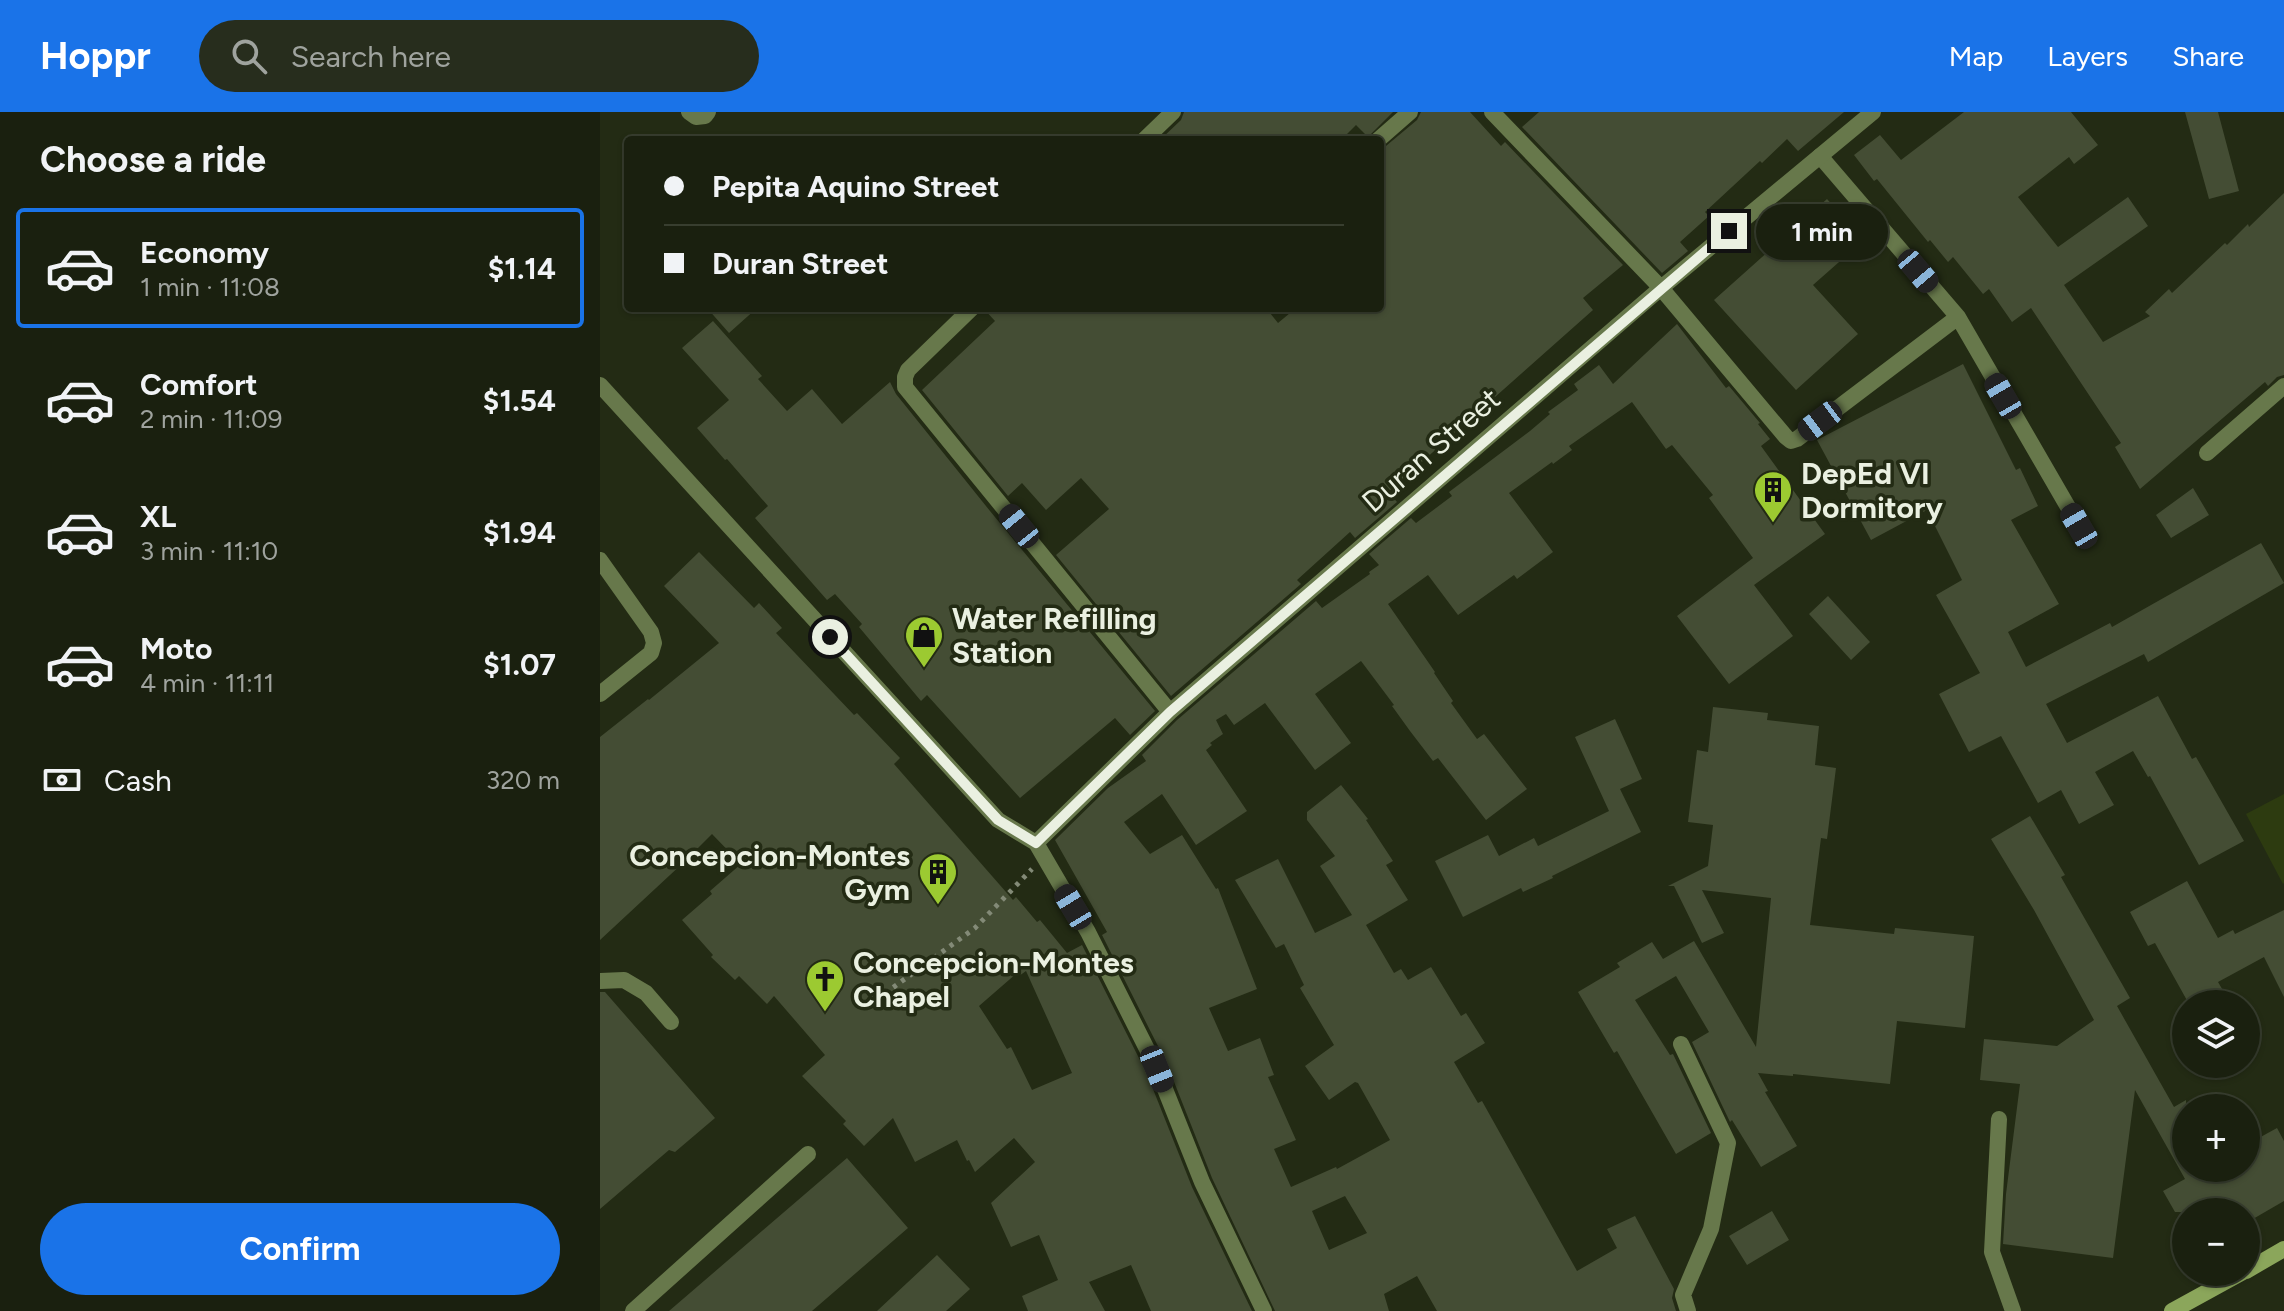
<!DOCTYPE html>
<meta charset="utf-8">
<style>
:root{--surface:#1a200f;--page:#272d1d;--text:#f1f3f6;--muted:#9fa39e;--line:#383e2f;--accent:#1a73e8}
body{margin:0;font-family:Figtree,sans-serif;background:var(--page);color:var(--text);height:100vh;display:flex;flex-direction:column;font-size:30px;white-space:nowrap}
*{box-sizing:border-box;margin:0}
p{font-size:26px;color:var(--muted)}
.icon{flex:none;width:44px;height:44px;fill:none;stroke:currentColor;stroke-width:2;stroke-linecap:round;stroke-linejoin:round}
.map{position:relative;flex:1;overflow:hidden}
.sheet{display:flex;flex-direction:column;background:var(--surface);width:600px}
.sheet>*{flex:none}
.top-card{position:absolute;left:24px;top:24px;width:760px;height:176px;border-radius:8px;box-shadow:0 2px 6px #0004,0 0 0 2px var(--line);display:grid;align-content:center;height:176px;padding:0 40px;background:var(--surface)}
.controls{position:absolute;left:1572px;top:878px;display:grid;gap:16px}
.controls a{display:grid;place-items:center;width:88px;height:88px;border-radius:50%;background:var(--surface);box-shadow:0 2px 6px #0004,0 0 0 2px var(--line);font-size:40px}
.end{position:absolute;width:36px;height:36px;margin:-18px;border:10px solid #eaf0e1;background:#111;box-shadow:0 0 0 4px #111}
.from{border-radius:50%}
.bubble{position:absolute;height:56px;border-radius:28px;background:var(--surface);box-shadow:0 2px 6px #0004,0 0 0 2px var(--line);font-size:26px;font-weight:700;line-height:56px;text-align:center}
.car{position:absolute;width:24px;height:48px;margin:-24px -12px;border-radius:10px;box-shadow:0 0 6px 2px #0007;background:linear-gradient(#222 24%,#8ab4d8 0 40%,#222 0 76%,#8ab4d8 0 86%,#222 0)}
.top-card b{display:flex;align-items:center;gap:28px;height:76px;font-size:30px}
.top-card b+b{border-top:2px solid var(--line)}
.top-card i{width:20px;height:20px;background:var(--text)}
ul{padding:0;list-style:none}
li{display:flex;align-items:center;gap:24px;height:120px;margin:0 16px 12px;padding:0 24px;border:4px solid transparent;border-radius:8px}
li div{flex:1}
li b{display:block;font-size:30px}
li em{font-style:normal;font-weight:700}
li.on{border-color:var(--accent)}
li>.icon{width:72px;height:72px;stroke-width:1.5}
h2{padding:0 40px;font-size:36px;line-height:96px}
.pay{display:flex;align-items:center;gap:20px;height:88px;padding:0 40px;font-size:30px}
.pay p{margin-inline-start:auto}
.cta{display:flex;gap:16px;margin-top:auto;padding:16px 40px}
.cta a{flex:1;height:92px;border-radius:48px;background:var(--accent);color:#fff;font-size:32px;font-weight:700;line-height:92px;text-align:center}
header{display:flex;align-items:center;gap:48px;box-sizing:border-box;height:112px;padding:0 40px;background:var(--accent);color:#fff}
header strong{font-size:38px}
nav{display:flex;gap:44px;margin-inline-start:auto;font-size:28px}
.search{width:560px;height:72px;background:var(--page);display:flex;align-items:center;gap:20px;box-sizing:border-box;padding:0 28px;border-radius:44px;color:var(--muted);font-size:30px}
main{display:flex;flex:1;min-height:0}
.map>svg:first-child{display:block}
.green{fill:#2d3b10}
.building{fill:#444d34;fill-rule:evenodd}
.lines{fill:none;stroke-linecap:round;stroke-linejoin:round}
.path{stroke:#838a77;stroke-width:5;stroke-dasharray:4 6;stroke-linecap:butt}
.lane{stroke:#67784b;stroke-width:16}
.street{stroke:#67784b;stroke-width:16}
.secondary{stroke:#8ba65b;stroke-width:16}
.route{stroke:#eaf0e1;stroke-width:10}
.labels{text-anchor:middle;dominant-baseline:central;stroke-width:7;stroke-linejoin:round;paint-order:stroke}
.street-label{font-size:30px;fill:#eaf0e1;stroke:#232b14}
.poi-label{font-size:30px;font-weight:bold;fill:#eaf0e1;stroke:#232b14;text-anchor:start}
</style>
<header>
<strong>Hoppr</strong>
<div class="search"><svg class="icon" aria-label="search" viewBox="0 0 24 24"><circle cx="10" cy="10" r="6"/><path d="M15 15l6 6"/></svg>Search here</div>
<nav><a>Map</a><a>Layers</a><a>Share</a></nav>
</header>
<main>
<section class="sheet">
<h2>Choose a ride</h2>
<ul>
<li class="on"><svg class="icon" aria-label="car" viewBox="0 0 24 24"><path d="M5 17H2v-5l4-1 3-4h7l3 4 3 1v5h-3M9 17h6M6 11h13"/><circle cx="7" cy="17" r="2"/><circle cx="17" cy="17" r="2"/></svg><div><b>Economy</b><p>1 min · 11:08</p></div><em>$1.14</em></li>
<li><svg class="icon" aria-label="car" viewBox="0 0 24 24"><path d="M5 17H2v-5l4-1 3-4h7l3 4 3 1v5h-3M9 17h6M6 11h13"/><circle cx="7" cy="17" r="2"/><circle cx="17" cy="17" r="2"/></svg><div><b>Comfort</b><p>2 min · 11:09</p></div><em>$1.54</em></li>
<li><svg class="icon" aria-label="car" viewBox="0 0 24 24"><path d="M5 17H2v-5l4-1 3-4h7l3 4 3 1v5h-3M9 17h6M6 11h13"/><circle cx="7" cy="17" r="2"/><circle cx="17" cy="17" r="2"/></svg><div><b>XL</b><p>3 min · 11:10</p></div><em>$1.94</em></li>
<li><svg class="icon" aria-label="car" viewBox="0 0 24 24"><path d="M5 17H2v-5l4-1 3-4h7l3 4 3 1v5h-3M9 17h6M6 11h13"/><circle cx="7" cy="17" r="2"/><circle cx="17" cy="17" r="2"/></svg><div><b>Moto</b><p>4 min · 11:11</p></div><em>$1.07</em></li>
</ul>
<div class="pay"><svg class="icon" aria-label="cash" viewBox="0 0 24 24"><path d="M3 7h18v10H3z"/><circle cx="12" cy="12" r="2"/></svg>Cash<p>320 m</p></div>
<div class="cta"><a>Confirm</a></div>
</section>
<div class="map">
<svg width="1684" height="1199" viewBox="0 0 1684 1199">
<rect width="100%" height="100%" fill="#232b14"/>
<!-- green -->
<path class="green" d="M 1684,682 L 1684,771 L 1683,772 L 1646,702 Z"/>
<!-- building -->
<path class="building" d="M 584,0 L 793,0 L 768,25 L 756,13 L 741,28 L 560,28 L 581,8 Z
M 821,0 L 870,0 L 901,34 L 905,30 L 1023,153 L 983,186 L 993,198 L 788,380 L 797,390 L 755,426 L 750,420 L 697,468 L 701,472 L 571,584 L 456,443 L 509,397 L 481,366 L 446,398 L 422,371 L 408,384 L 322,278 L 395,209 L 383,196 L 666,196 L 678,211 L 696,196 L 780,196 L 780,39 L 817,8 Z
M 939,0 L 1244,0 L 1198,39 L 1187,27 L 1162,51 L 1160,49 L 1105,100 L 1109,104 L 1080,130 L 1088,139 L 1062,161 L 922,15 Z
M 1364,0 L 1471,0 L 1498,33 L 1474,52 L 1469,45 L 1418,85 L 1458,135 L 1528,85 L 1548,114 L 1464,173 L 1503,230 L 1550,204 L 1545,200 L 1569,177 L 1572,181 L 1625,131 L 1627,133 L 1648,112 L 1649,115 L 1684,81 L 1684,263 L 1677,265 L 1668,274 L 1665,270 L 1540,377 L 1515,335 L 1521,331 L 1431,196 L 1412,210 L 1389,177 L 1383,182 L 1353,145 L 1348,150 L 1330,128 L 1328,130 L 1277,67 L 1274,69 L 1254,43 L 1280,23 L 1301,48 Z
M 1585,0 L 1618,0 L 1639,79 L 1609,87 Z
M 1227,87 L 1264,128 L 1213,173 L 1258,222 L 1196,278 L 1114,188 Z
M 107,196 L 157,196 L 129,221 Z
M 113,209 L 162,264 L 158,267 L 187,299 L 212,277 L 242,312 L 290,270 L 296,282 L 390,399 L 555,599 L 530,623 L 515,606 L 420,686 L 327,583 L 321,589 L 259,515 L 262,512 L 235,482 L 227,488 L 155,406 L 168,394 L 127,347 L 125,348 L 97,316 L 129,288 L 82,236 Z
M 1077,212 L 1126,276 L 1129,274 L 1160,311 L 1158,312 L 1170,327 L 1161,334 L 1225,422 L 1154,473 L 1193,524 L 1129,572 L 1077,504 L 1153,446 L 1109,386 L 1113,383 L 1072,333 L 1066,337 L 1032,290 L 969,334 L 972,338 L 953,352 L 952,350 L 909,381 L 953,440 L 917,467 L 914,463 L 858,503 L 828,463 L 788,492 L 835,560 L 834,561 L 853,589 L 851,591 L 877,627 L 884,622 L 927,677 L 886,708 L 838,646 L 833,649 L 810,619 L 792,594 L 794,593 L 761,549 L 715,582 L 751,631 L 715,658 L 665,591 L 634,613 L 626,602 L 616,608 L 623,622 L 610,631 L 612,633 L 606,638 L 647,699 L 596,733 L 562,682 L 524,710 L 550,742 L 582,723 L 616,777 L 618,776 L 657,877 L 609,896 L 628,939 L 660,926 L 674,963 L 668,965 L 696,1028 L 674,1037 L 691,1075 L 736,1055 L 737,1057 L 790,1028 L 758,971 L 755,970 L 729,988 L 705,954 L 734,933 L 700,876 L 704,873 L 684,832 L 676,836 L 635,768 L 678,747 L 715,821 L 752,803 L 720,754 L 735,744 L 707,708 L 707,700 L 741,673 L 768,707 L 766,708 L 793,749 L 786,753 L 808,788 L 766,813 L 794,861 L 801,857 L 808,868 L 831,855 L 861,904 L 866,901 L 885,931 L 854,950 L 878,991 L 882,989 L 977,1159 L 1017,1136 L 1007,1117 L 1035,1104 L 1074,1177 L 1072,1186 L 1076,1199 L 837,1199 L 817,1164 L 784,1182 L 789,1199 L 675,1199 L 612,1066 L 567,952 L 502,823 L 507,820 L 455,728 L 508,676 L 546,649 L 542,643 L 577,608 L 716,489 L 722,496 L 770,462 L 769,460 L 779,453 L 769,442 L 811,406 L 816,411 L 852,384 L 849,380 L 930,319 L 950,302 L 948,300 L 978,278 L 974,272 L 999,253 L 1013,272 ZM 745,1084 L 767,1121 L 729,1138 L 712,1099 Z
M 1363,252 L 1416,358 L 1420,356 L 1438,394 L 1411,408 L 1459,492 L 1408,520 L 1426,555 L 1510,511 L 1512,515 L 1661,431 L 1684,471 L 1548,550 L 1544,542 L 1446,592 L 1467,631 L 1558,584 L 1592,647 L 1596,645 L 1644,729 L 1599,753 L 1550,664 L 1548,665 L 1533,639 L 1495,660 L 1514,693 L 1479,712 L 1461,678 L 1438,691 L 1401,624 L 1369,640 L 1339,582 L 1380,561 L 1336,483 L 1362,468 L 1327,398 L 1271,428 L 1217,328 Z
M 1593,376 L 1609,403 L 1571,426 L 1556,403 Z
M 99,440 L 154,496 L 159,491 L 182,516 L 176,521 L 254,603 L 257,601 L 300,646 L 294,652 L 413,788 L 416,785 L 437,810 L 440,808 L 467,841 L 482,833 L 547,962 L 592,1075 L 652,1199 L 551,1199 L 531,1153 L 489,1170 L 505,1199 L 428,1199 L 422,1184 L 458,1168 L 439,1123 L 411,1135 L 391,1091 L 435,1050 L 414,1026 L 375,1060 L 369,1048 L 367,1049 L 357,1028 L 315,1050 L 293,1006 L 264,1034 L 243,1012 L 246,1009 L 202,964 L 225,943 L 174,884 L 167,892 L 139,864 L 135,868 L 111,845 L 113,843 L 82,808 L 112,782 L 110,779 L 141,752 L 112,722 L 84,750 L 0,828 L 0,625 L 48,587 L 49,588 L 119,531 L 64,474 ZM 426,859 L 472,961 L 432,978 L 411,935 L 407,937 L 379,894 L 417,861 L 419,864 Z
M 1228,484 L 1270,530 L 1251,548 L 1209,502 Z
M 1113,595 L 1168,601 L 1167,608 L 1219,614 L 1215,653 L 1236,656 L 1227,727 L 1221,726 L 1210,813 L 1294,822 L 1295,816 L 1374,824 L 1365,916 L 1297,909 L 1290,972 L 1193,962 L 1193,964 L 1158,961 L 1168,979 L 1165,980 L 1197,1034 L 1161,1055 L 1132,1008 L 1130,1010 L 1092,930 L 1109,920 L 1076,864 L 1035,888 L 1070,943 L 1073,942 L 1111,1021 L 1076,1042 L 1017,939 L 1014,941 L 978,880 L 1020,855 L 1017,851 L 1052,830 L 1063,847 L 1094,829 L 1156,935 L 1171,786 L 1102,778 L 1124,821 L 1102,831 L 1074,774 L 1068,774 L 1108,754 L 1113,713 L 1088,710 L 1097,638 L 1108,640 Z
M 1015,607 L 1042,667 L 1020,677 L 1041,720 L 952,764 L 953,766 L 923,780 L 921,776 L 863,805 L 835,749 L 888,723 L 899,744 L 934,726 L 938,734 L 1009,699 L 975,625 Z
M 1430,704 L 1465,763 L 1461,765 L 1530,886 L 1517,894 L 1574,995 L 1586,988 L 1586,1056 L 1646,1056 L 1646,1033 L 1677,1016 L 1684,1029 L 1684,1089 L 1646,1111 L 1646,1100 L 1575,1100 L 1563,1079 L 1585,1067 L 1535,978 L 1513,1146 L 1403,1132 L 1406,1082 L 1420,972 L 1380,968 L 1384,927 L 1457,934 L 1494,908 L 1434,798 L 1391,727 Z
M 1587,769 L 1618,826 L 1633,818 L 1635,822 L 1684,798 L 1684,885 L 1664,845 L 1618,870 L 1631,892 L 1589,892 L 1555,831 L 1548,834 L 1530,800 Z
M 0,880 L 5,880 L 115,1006 L 75,1040 L 69,1038 L 0,1097 Z
M 247,1046 L 308,1116 L 212,1199 L 69,1199 Z
M 1172,1099 L 1189,1128 L 1147,1153 L 1129,1124 Z
M 337,1143 L 370,1177 L 346,1199 L 277,1199 Z"/>
<g class="lines">
<!-- path -->
<path class="path" d="M 269,893 L 375,816 L 432,757"/>
<!-- lane -->
<path class="lane" d="M 89,0 L 96,5 L 105,4 L 108,0
M 1220,44 L 1358,205 L 1479,414
M 1061,176 L 1186,325 L 1191,329 L 1197,327 L 1358,205
M 0,448 L 51,520 L 54,531 L 51,541 L 0,582
M 0,869 L 24,868 L 46,881 L 71,910
M 1081,932 L 1128,1031 L 1111,1117 L 1083,1183 L 1088,1199
M 1399,1007 L 1392,1140 L 1413,1199
M 33,1199 L 208,1042"/>
<!-- street -->
<path class="street" d="M 892,0 L 1061,176
M 544,28 L 573,0
M 778,28 L 810,0
M 372,196 L 308,258 L 305,265 L 305,275 L 570,600
M 0,273 L 398,708 L 436,731
M 1607,341 L 1684,274
M 436,731 L 570,600 L 1061,176 L 1273,0
M 436,731 L 488,820 L 557,957 L 602,1070 L 664,1199"/>
<!-- secondary -->
<path class="secondary" d="M 1646,1159 L 1684,1137
M 1572,1199 L 1643,1160"/>
</g>
<g class="lines">
<!-- route -->
<path class="route" d="M 230,525 L 398,708 L 436,731 L 570,600 L 1129,119"/>
</g>
<!-- icons -->
<defs>
<symbol id="building-pin" viewBox="-11 -11 22 30"><path d="M0 17L-7.5 6A9.5 9.5 0 1 1 7.5 6Z" fill="#9cca31" stroke="#232b14"/><path d="M-4-6H4V6H1V3H-1V6H-4ZM-2.5-4.3h1.7v1.8h-1.7ZM.8-4.3h1.7v1.8H.8ZM-2.5-1h1.7V.8h-1.7ZM.8-1h1.7V.8H.8Z" fill="#111"/></symbol>
<symbol id="shop-pin" viewBox="-11 -11 22 30"><path d="M0 17L-7.5 6A9.5 9.5 0 1 1 7.5 6Z" fill="#9cca31" stroke="#232b14"/><path d="M-5-2.5h2.3a2.7 3.5 0 0 1 5.4 0H5L5.5 6h-11ZM-1.5-2.5h3a1.5 2.3 0 0 0-3 0Z" fill="#111"/></symbol>
<symbol id="church-pin" viewBox="-11 -11 22 30"><path d="M0 17L-7.5 6A9.5 9.5 0 1 1 7.5 6Z" fill="#9cca31" stroke="#232b14"/><path d="M-1.2-6h2.4v3.5h3.3v2.4h-3.3V6h-2.4V-.1h-3.3v-2.4h3.3Z" fill="#111"/></symbol>
</defs>
<g fill-rule="evenodd">
<use href="#building-pin" x="1151" y="356" width="44" height="60"/>
<use href="#shop-pin" x="302" y="501" width="44" height="60"/>
<use href="#building-pin" x="316" y="738" width="44" height="60"/>
<use href="#church-pin" x="203" y="845" width="44" height="60"/>
</g>
<g class="labels">
<!-- street labels -->
<g class="street-label">
<text transform="translate(831 338) rotate(-41)">Duran Street</text>
</g>
<!-- poi labels -->
<g class="poi-label">
<text x="1201" y="361">DepEd VI<tspan x="1201" dy="34">Dormitory</tspan></text>
<text x="352" y="506">Water Refilling<tspan x="352" dy="34">Station</tspan></text>
<text x="310" y="743" text-anchor="end">Concepcion-Montes<tspan x="310" dy="34">Gym</tspan></text>
<text x="253" y="850">Concepcion-Montes<tspan x="253" dy="34">Chapel</tspan></text>
</g>
</g>
</svg>
<div class="controls">
<a><svg class="icon" aria-label="layers" viewBox="0 0 24 24"><path d="M12 4l9 5-9 5-9-5zM3 14l9 5 9-5"/></svg></a>
<a>+</a>
<a>−</a>
</div>
<i class="end from" style="left:230px;top:525px"></i>
<i class="end" style="left:1129px;top:119px"></i>
<div class="bubble" style="left:1156px;top:92px;width:132px">1 min</div>
<i class="car" style="left:1318px;top:159px;rotate:140deg"></i>
<i class="car" style="left:1403px;top:284px;rotate:330deg"></i>
<i class="car" style="left:1220px;top:309px;rotate:233deg"></i>
<i class="car" style="left:419px;top:414px;rotate:321deg"></i>
<i class="car" style="left:1479px;top:414px;rotate:330deg"></i>
<i class="car" style="left:473px;top:795px;rotate:329deg"></i>
<i class="car" style="left:557px;top:957px;rotate:158deg"></i>
<div class="top-card">
<b><i class="from"></i>Pepita Aquino Street</b>
<b><i></i>Duran Street</b>
</div>
</div>
</main>
